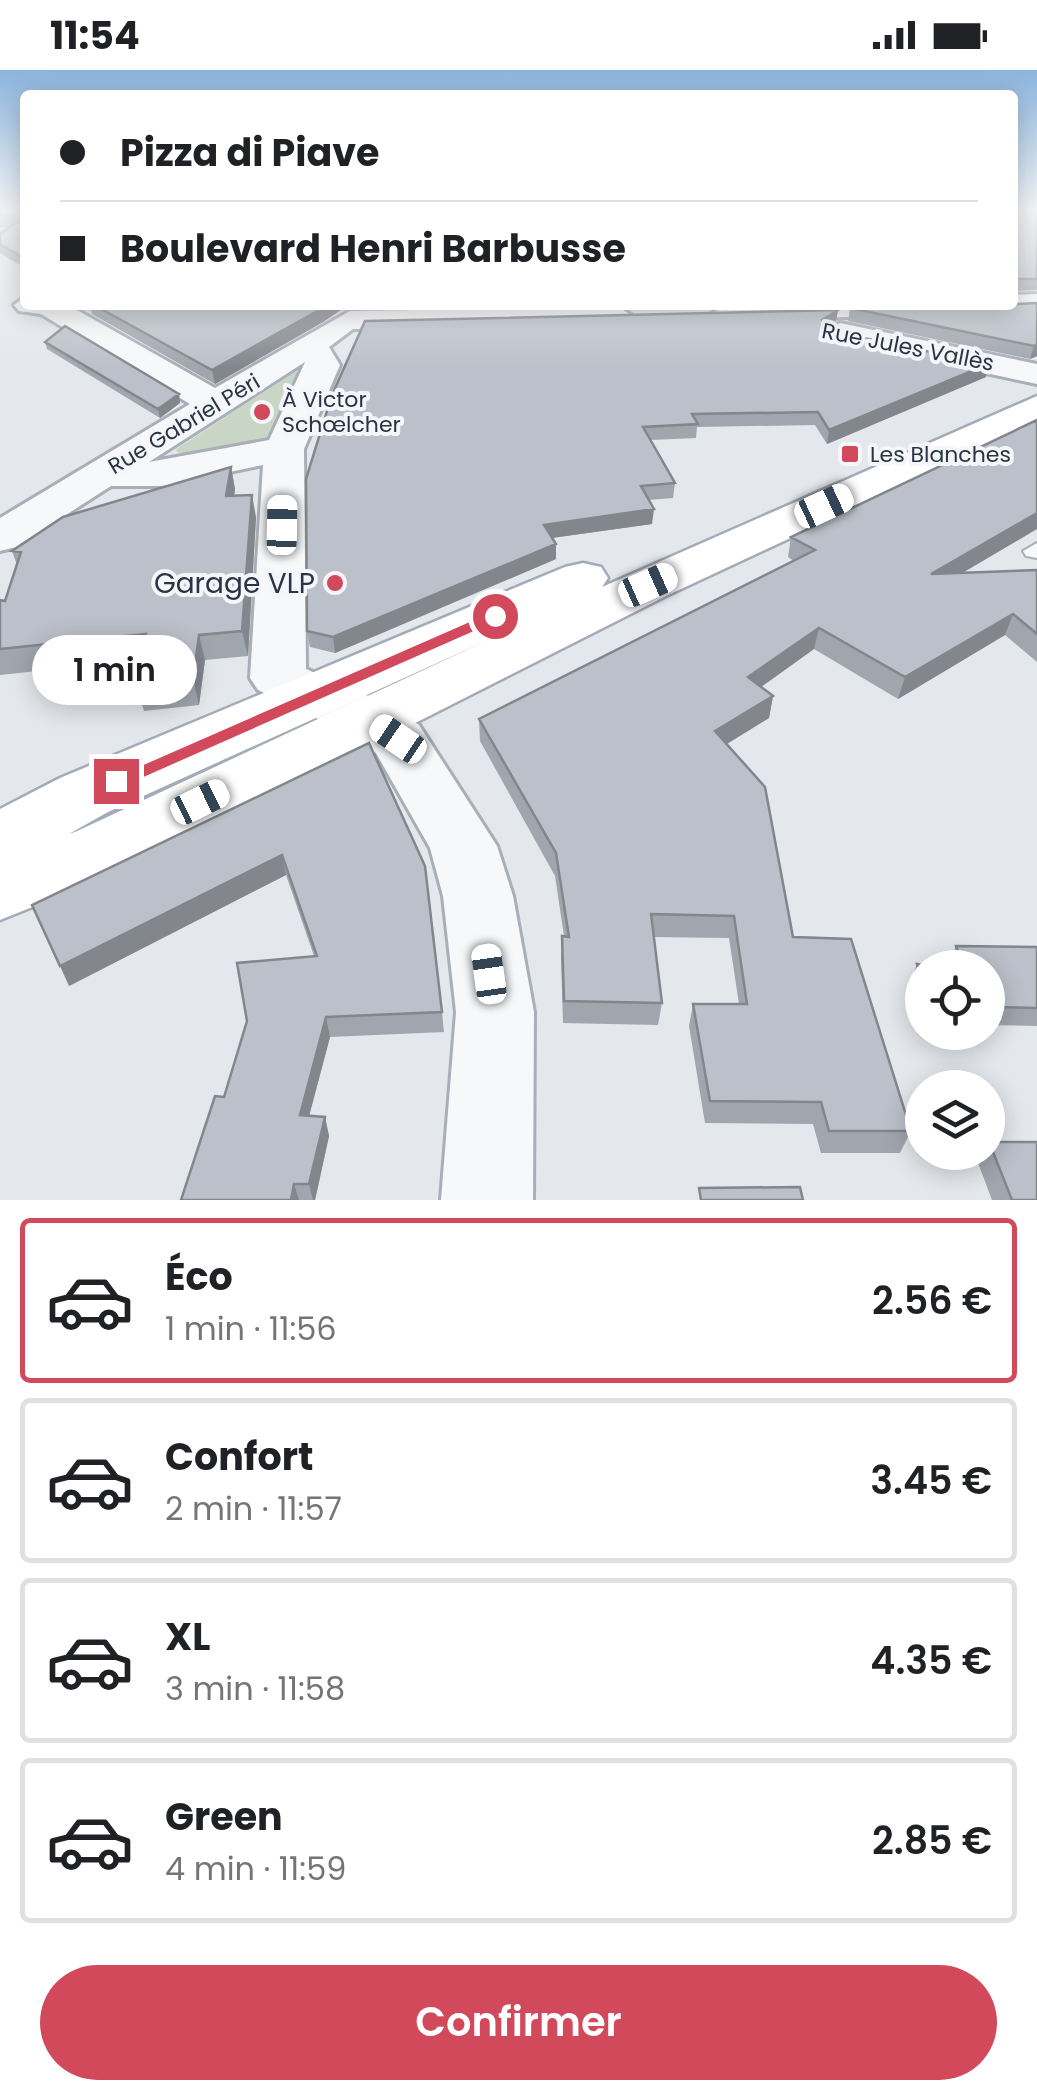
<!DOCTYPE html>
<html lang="fr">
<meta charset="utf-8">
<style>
:root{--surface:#fff;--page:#f6f6f6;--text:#202124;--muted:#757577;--line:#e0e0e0;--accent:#d1495b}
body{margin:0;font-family:Poppins,sans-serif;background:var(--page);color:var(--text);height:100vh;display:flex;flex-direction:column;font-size:38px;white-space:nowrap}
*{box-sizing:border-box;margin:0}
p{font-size:32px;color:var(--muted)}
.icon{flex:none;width:55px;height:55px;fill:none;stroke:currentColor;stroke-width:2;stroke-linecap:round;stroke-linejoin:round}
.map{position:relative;height:1130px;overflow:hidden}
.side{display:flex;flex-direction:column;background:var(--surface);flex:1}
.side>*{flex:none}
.banner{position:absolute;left:20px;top:20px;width:998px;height:220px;border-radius:10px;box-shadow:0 5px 25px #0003;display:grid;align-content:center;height:220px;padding:0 40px;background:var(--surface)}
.fabs{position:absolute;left:905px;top:880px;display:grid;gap:20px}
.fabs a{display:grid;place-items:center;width:100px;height:100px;border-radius:50%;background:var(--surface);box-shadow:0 5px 25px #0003;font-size:50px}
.end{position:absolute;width:45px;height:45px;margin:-22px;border:12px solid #d1495b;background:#fff;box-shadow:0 0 0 5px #fff}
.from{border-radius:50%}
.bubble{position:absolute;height:70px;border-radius:35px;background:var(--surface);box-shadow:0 5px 25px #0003;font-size:32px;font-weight:600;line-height:70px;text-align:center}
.car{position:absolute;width:30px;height:60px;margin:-30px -15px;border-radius:12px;box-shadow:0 0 8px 2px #0007;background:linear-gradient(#fff 24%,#345 0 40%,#fff 0 76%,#345 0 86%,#fff 0)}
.banner b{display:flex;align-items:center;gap:35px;height:95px;font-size:38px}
.banner b+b{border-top:2px solid var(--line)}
.banner i{width:25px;height:25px;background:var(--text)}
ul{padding:18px 0 0;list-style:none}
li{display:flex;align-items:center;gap:30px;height:165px;margin:0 20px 15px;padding:0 20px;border:5px solid var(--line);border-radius:10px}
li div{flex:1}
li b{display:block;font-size:38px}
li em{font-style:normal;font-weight:600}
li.current{border-color:var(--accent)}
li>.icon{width:90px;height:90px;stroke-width:1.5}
.primary-button{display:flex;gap:20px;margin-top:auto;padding:20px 40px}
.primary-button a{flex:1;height:115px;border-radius:60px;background:var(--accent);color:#fff;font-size:40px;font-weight:600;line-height:115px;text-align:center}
.status{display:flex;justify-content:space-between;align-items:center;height:70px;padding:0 50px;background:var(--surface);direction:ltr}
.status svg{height:28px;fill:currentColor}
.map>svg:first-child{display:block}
.green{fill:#c9d6c5}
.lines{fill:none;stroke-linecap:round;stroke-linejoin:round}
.lane-casing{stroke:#a9aeb7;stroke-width:4}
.street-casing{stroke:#a9aeb7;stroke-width:6}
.primary-casing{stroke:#a3abb8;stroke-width:5}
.lane{fill:#f7f8fa;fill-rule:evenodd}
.street{fill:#f7f8fa;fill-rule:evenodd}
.primary{fill:#fff;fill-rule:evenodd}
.wall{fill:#a1a5ae}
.shaded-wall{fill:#83868d}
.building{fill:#bbc0ca;stroke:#83868d;stroke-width:2.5}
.route{fill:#d1495b}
.poi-dot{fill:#d1495b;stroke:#f4f6f9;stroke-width:4}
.labels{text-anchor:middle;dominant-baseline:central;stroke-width:8;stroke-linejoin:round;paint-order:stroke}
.far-street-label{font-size:22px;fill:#2b3445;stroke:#f4f6f9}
.far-poi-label{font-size:22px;fill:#2b3445;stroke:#f4f6f9;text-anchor:start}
.poi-label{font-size:28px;fill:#2b3445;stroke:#f4f6f9;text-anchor:end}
</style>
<div class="status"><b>11:54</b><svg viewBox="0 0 49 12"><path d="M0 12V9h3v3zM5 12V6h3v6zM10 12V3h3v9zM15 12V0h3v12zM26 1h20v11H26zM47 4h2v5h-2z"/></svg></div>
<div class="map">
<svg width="1037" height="1130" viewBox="0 0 1037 1130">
<rect width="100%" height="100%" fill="#e4e7ec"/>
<!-- green -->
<path class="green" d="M 295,302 L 306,303 L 273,370 L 187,388 L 175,380 Z"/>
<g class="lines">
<defs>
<path id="lane" d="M 1037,473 L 1037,488 L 1026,486 L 1023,481 Z"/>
<path id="street" d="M 1037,224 L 1037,242 L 1012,243 L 998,235 L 1012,235 L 1012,225 Z
M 25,227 L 25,235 L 68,235 L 215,318 L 350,241 L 618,237 L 633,246 L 618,255 L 353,259 L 329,277 L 340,295 L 304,379 L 306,599 L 389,635 L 419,655 L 497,776 L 513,826 L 534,942 L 533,1130 L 441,1130 L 456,942 L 443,826 L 430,778 L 376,683 L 347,663 L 258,620 L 250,608 L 263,395 L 162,416 L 111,416 L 16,477 L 0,481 L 0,448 L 190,334 L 41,244 L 19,241 L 14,235 ZM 305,292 L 269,370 L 149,392 Z
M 726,235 L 989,235 L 974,244 L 715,250 L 711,244 Z
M 840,253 L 1037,294 L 1037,314 L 829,269 L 824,262 Z"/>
<path id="primary" d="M 1037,326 L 1037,353 L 666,526 L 125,800 L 0,850 L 0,739 L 60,708 L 565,497 L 583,493 L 601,497 L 608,508 L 602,517 ZM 488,570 L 75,762 L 69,764 L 108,742 Z"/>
</defs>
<!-- lane casing -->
<use href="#lane" class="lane-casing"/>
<!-- street casing -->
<use href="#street" class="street-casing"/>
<!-- primary casing -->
<use href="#primary" class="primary-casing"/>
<!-- lane -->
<use href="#lane" class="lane"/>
<!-- street -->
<use href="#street" class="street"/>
<!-- primary -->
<use href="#primary" class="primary"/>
</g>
<!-- wall -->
<path class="wall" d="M 0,140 L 25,140 L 25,198 L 0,183 L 0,164 L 10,157 L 0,157 Z
M 1012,140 L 1037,140 L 1037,222 L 1037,220 L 1012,221 Z
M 1037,233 L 1037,286 L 1030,289 L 848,251 L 850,238 L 1012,235 Z
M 88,235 L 348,235 L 323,252 L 215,314 L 92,244 L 90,236 Z
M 378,235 L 557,235 L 378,237 Z
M 838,240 L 836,251 L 827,257 L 830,261 L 986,307 L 827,374 L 815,355 L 697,357 L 696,368 L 651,370 L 675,413 L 673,428 L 648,430 L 652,454 L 552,468 L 556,474 L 556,489 L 335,583 L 310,577 L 307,561 Z
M 45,272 L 179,324 L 180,333 L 160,348 L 47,279 Z
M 231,397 L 235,419 L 234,426 L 256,447 L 248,586 L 205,590 L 199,635 L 144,641 L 136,615 L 141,590 L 0,605 L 0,530 L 5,531 L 17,495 L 12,481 Z
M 791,467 L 961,503 L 1037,500 L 1037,592 L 1005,565 L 898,629 L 814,579 L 761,617 L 773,626 L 769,648 L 727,674 L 793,867 L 911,1061 L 900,1083 L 821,1083 L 813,1054 L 705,1053 L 689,956 L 693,934 L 739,934 L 729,868 L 654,867 L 662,933 L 658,955 L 563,953 L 561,889 L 562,866 L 564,866 L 555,806 L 480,671 L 479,649 L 794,491 L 788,487 Z
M 369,673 L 442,942 L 444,962 L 330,967 L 309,1046 L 325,1047 L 329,1066 L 315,1130 L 181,1130 L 224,1027 L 314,886 L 286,805 L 69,916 Z
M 956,876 L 1037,877 L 1037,956 L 988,955 L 988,898 L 949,898 L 948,894 Z
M 917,894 L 922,898 L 922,946 L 910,912 Z
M 989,1072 L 1037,1130 L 992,1130 L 978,1093 L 984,1082 L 988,1082 L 988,1076 Z"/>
<!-- shaded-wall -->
<path class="shaded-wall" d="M 328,235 L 348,235 L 323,252 L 215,314 L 212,300 Z
M 838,240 L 836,251 L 820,261 L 822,250 Z
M 1037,274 L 1037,286 L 1030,289 L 1034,276 Z
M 989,294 L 986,307 L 827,374 L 829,360 Z
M 179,324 L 180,333 L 160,348 L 158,339 Z
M 231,397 L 235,419 L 231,449 L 226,426 Z
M 252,425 L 256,447 L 248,586 L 242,561 Z
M 654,439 L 652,454 L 544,469 L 544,455 Z
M 1037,443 L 1037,459 L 925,525 L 931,504 Z
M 556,474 L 556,489 L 335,583 L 333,567 Z
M 1013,544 L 1005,565 L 898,629 L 905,607 Z
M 819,558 L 814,579 L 744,629 L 748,607 Z
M 199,565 L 205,590 L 199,635 L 193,609 Z
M 773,626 L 769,648 L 712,683 L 715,661 Z
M 282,785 L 286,805 L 69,916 L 60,896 Z
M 326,947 L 330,967 L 304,1065 L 300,1045 Z
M 325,1047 L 329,1066 L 315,1130 L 313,1130 L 309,1114 Z
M 294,1114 L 299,1130 L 291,1130 Z"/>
<!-- building -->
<path class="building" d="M 0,140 L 25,140 L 25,146 L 0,146 Z
M 1012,140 L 1037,140 L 1037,209 L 1015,209 L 1012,217 Z
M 25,146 L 25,189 L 0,174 L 0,164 Z
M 1012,232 L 1016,234 L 1037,233 L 1037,274 L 1034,276 L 850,238 L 1012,235 Z
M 94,235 L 328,235 L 212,300 Z
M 838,240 L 822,250 L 830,261 L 989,294 L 829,360 L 818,342 L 692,344 L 698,354 L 643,357 L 675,413 L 641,416 L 654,439 L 544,455 L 556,474 L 333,567 L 307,561 L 306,409 L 332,325 L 365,251 Z
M 65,256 L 179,324 L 158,339 L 45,272 Z
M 1037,350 L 1037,443 L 931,504 L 1037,500 L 1037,564 L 1013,544 L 905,607 L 819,558 L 748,607 L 773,626 L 715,661 L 765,717 L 793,867 L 851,869 L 911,1061 L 829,1061 L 821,1032 L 710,1031 L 693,934 L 747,934 L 734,846 L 651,844 L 662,933 L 564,931 L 562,866 L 569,867 L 556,783 L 479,649 L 815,480 L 791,467 Z
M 231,397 L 226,426 L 252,425 L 242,561 L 199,565 L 193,609 L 136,615 L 146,564 L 0,579 L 0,530 L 5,531 L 21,482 L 12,481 L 63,447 Z
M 369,673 L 425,796 L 442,942 L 326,947 L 300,1045 L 325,1047 L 309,1114 L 294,1114 L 291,1130 L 181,1130 L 215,1026 L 224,1027 L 247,951 L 237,893 L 317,886 L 282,785 L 60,896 L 32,835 Z
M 956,876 L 1037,877 L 1037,938 L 988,937 L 988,898 L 964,898 Z
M 917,894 L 941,898 L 922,898 L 922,909 Z
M 989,1072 L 1037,1072 L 1037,1130 L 1012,1130 Z
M 800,1117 L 803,1130 L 701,1130 L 699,1118 Z"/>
<!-- sky -->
<linearGradient id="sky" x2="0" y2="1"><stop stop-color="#8bb4dd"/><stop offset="0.47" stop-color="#f3f4f6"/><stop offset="1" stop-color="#f3f4f6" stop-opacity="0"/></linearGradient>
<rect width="1037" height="298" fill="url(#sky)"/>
<!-- route -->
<path class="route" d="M 495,541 L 501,543 L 501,549 L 123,716 L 110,716 L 107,711 Z"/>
<!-- markers -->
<g class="poi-dot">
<circle cx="262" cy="342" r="10"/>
<rect x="840" y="374" width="20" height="20" rx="5"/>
<circle cx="335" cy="513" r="10"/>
</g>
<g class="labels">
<!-- far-street labels -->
<g class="far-street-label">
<text transform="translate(908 277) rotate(11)">Rue Jules Vallès</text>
<text transform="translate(184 354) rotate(-31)">Rue Gabriel Péri</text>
</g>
<!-- far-poi labels -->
<g class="far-poi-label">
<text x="282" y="329">À Victor<tspan x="282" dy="25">Schœlcher</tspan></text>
<text x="870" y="384">Les Blanches</text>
</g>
<!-- poi labels -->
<g class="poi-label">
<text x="315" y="513">Garage VLP</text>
</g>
</g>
</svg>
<div class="fabs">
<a><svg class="icon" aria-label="locate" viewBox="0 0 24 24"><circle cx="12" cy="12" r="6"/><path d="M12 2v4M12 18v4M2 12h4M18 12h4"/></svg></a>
<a><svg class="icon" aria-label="layers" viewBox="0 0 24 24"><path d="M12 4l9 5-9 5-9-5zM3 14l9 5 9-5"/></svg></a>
</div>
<i class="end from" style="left:495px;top:546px"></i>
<i class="end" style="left:116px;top:711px"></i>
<div class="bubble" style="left:32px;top:565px;width:165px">1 min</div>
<i class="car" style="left:824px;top:436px;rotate:65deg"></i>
<i class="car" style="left:282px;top:455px;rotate:1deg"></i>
<i class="car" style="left:648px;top:515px;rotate:66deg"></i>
<i class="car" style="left:398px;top:669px;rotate:304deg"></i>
<i class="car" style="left:200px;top:732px;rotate:64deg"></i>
<i class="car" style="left:489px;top:904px;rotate:352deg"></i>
<div class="banner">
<b><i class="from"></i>Pizza di Piave</b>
<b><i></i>Boulevard Henri Barbusse</b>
</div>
</div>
<section class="side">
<ul>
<li class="current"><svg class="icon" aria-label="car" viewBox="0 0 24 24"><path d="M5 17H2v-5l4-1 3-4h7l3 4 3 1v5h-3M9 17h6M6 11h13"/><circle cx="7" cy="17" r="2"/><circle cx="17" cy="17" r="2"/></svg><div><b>Éco</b><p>1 min · 11:56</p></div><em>2.56 €</em></li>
<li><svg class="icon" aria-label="car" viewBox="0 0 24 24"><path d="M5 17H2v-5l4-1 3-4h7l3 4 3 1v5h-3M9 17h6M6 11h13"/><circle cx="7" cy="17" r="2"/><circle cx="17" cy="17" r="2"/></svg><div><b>Confort</b><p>2 min · 11:57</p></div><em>3.45 €</em></li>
<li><svg class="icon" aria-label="car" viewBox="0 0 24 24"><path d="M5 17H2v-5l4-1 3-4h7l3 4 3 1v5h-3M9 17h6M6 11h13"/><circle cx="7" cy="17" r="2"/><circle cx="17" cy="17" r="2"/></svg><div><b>XL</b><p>3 min · 11:58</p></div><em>4.35 €</em></li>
<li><svg class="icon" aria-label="car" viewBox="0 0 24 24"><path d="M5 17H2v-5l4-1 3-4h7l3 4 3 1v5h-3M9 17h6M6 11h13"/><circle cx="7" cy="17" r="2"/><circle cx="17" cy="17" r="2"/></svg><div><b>Green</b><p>4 min · 11:59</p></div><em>2.85 €</em></li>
</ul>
<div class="primary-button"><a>Confirmer</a></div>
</section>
